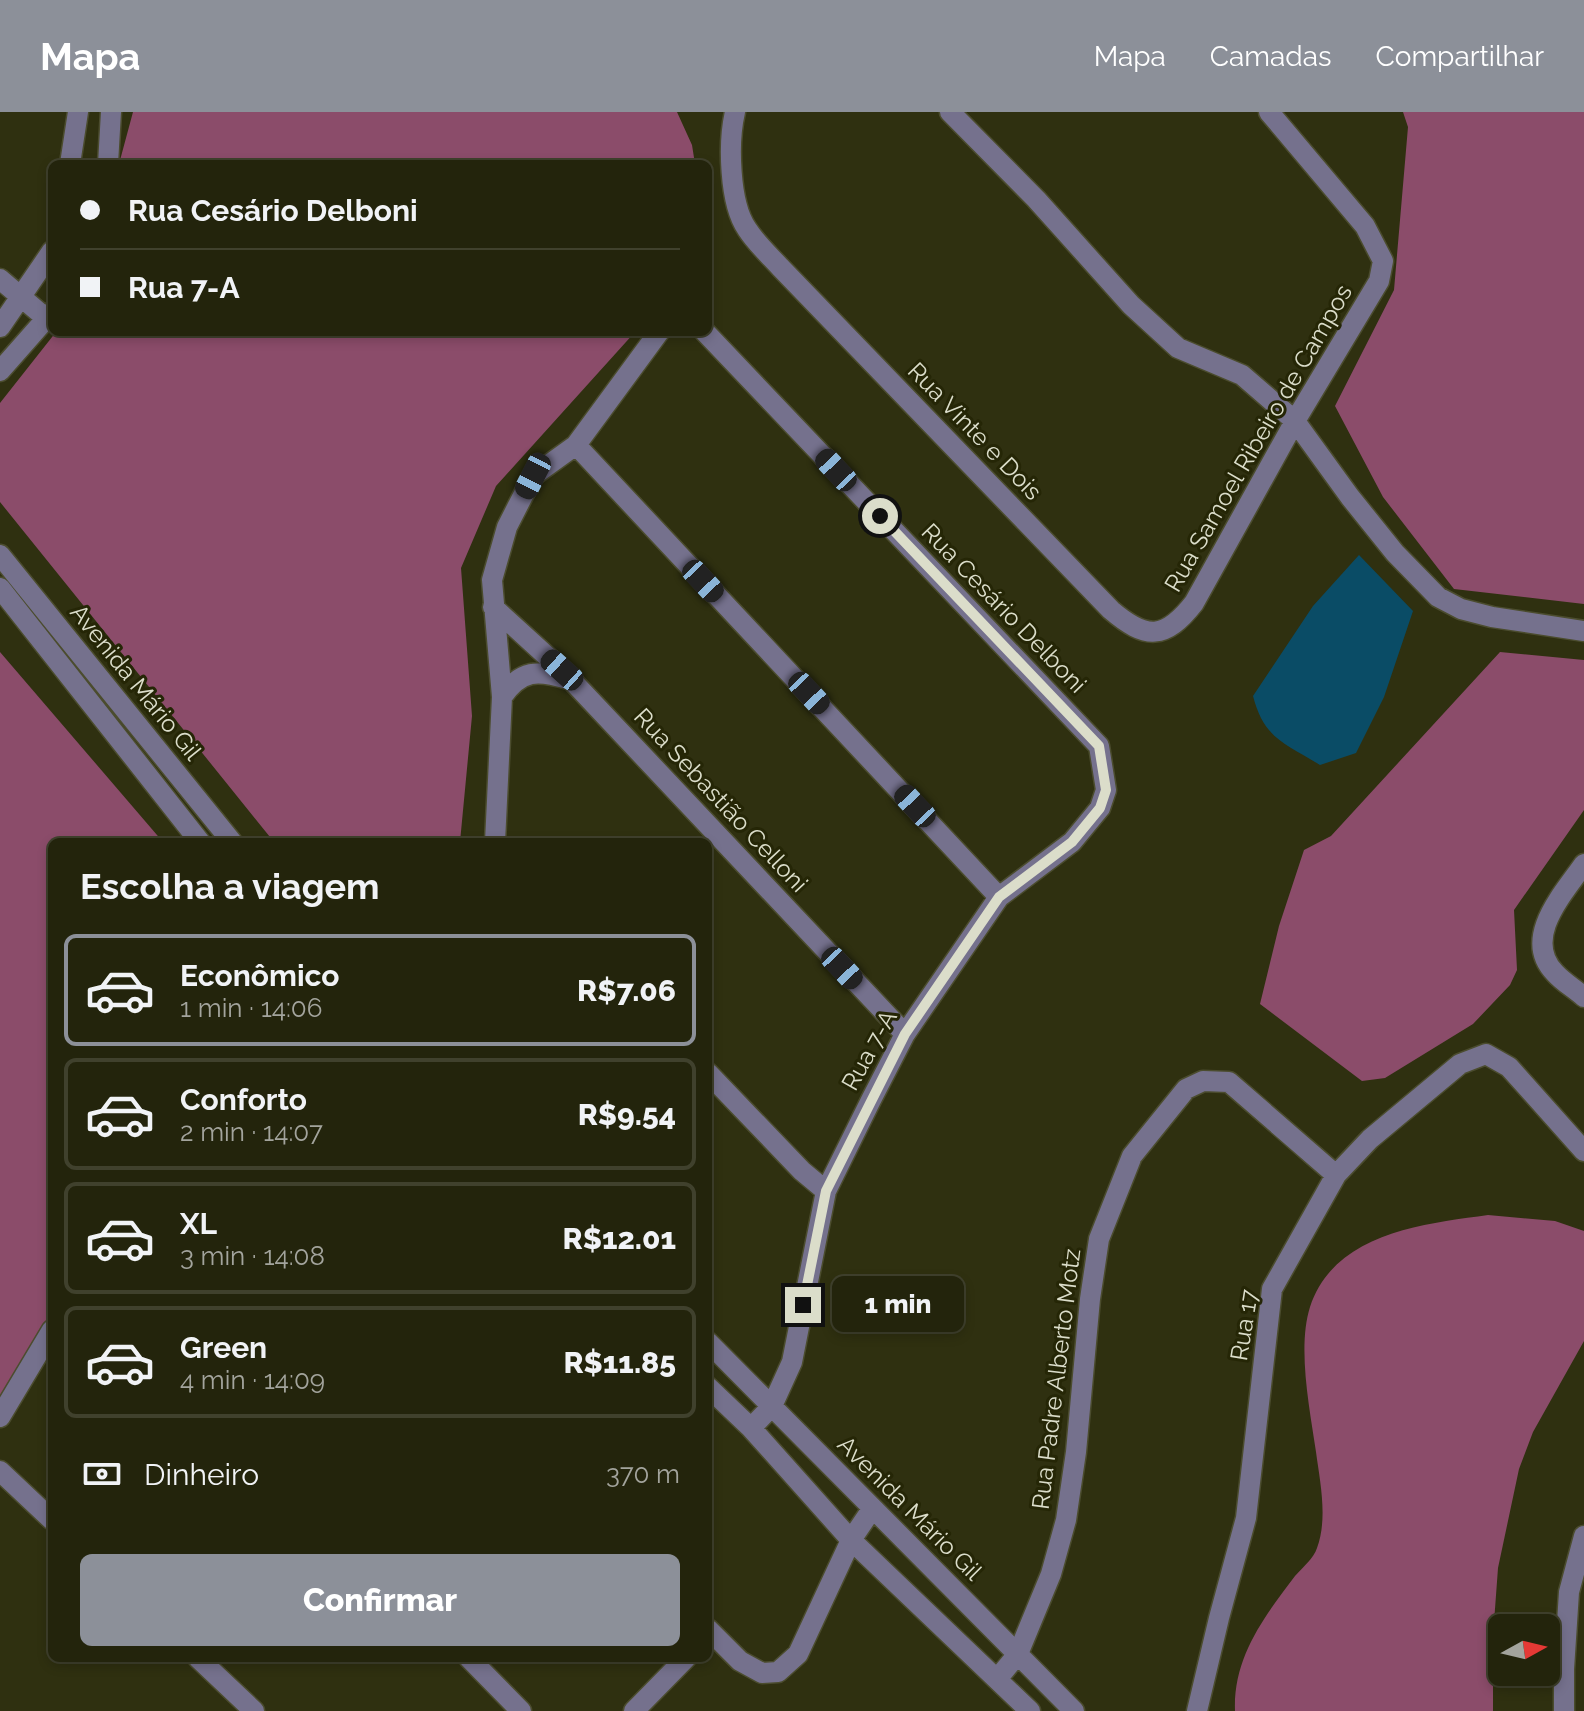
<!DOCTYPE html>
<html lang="pt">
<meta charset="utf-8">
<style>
:root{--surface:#23240c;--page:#2f301a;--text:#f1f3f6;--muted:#a3a49d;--line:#40412d;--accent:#8c9099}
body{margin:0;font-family:Raleway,sans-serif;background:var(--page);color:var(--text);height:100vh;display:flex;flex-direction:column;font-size:30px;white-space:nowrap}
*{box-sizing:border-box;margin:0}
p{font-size:26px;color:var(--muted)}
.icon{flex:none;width:44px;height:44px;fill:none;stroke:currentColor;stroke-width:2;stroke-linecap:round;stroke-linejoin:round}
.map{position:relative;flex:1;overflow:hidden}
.panel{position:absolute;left:48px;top:726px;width:664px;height:824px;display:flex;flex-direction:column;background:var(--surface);border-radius:12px;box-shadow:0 4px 12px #0003,0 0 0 2px var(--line)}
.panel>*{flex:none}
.banner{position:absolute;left:48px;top:48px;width:664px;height:176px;border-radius:12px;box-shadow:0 4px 12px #0003,0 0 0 2px var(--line);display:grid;align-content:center;height:176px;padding:0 32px;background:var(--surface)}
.needle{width:52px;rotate:82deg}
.tools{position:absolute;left:1488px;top:1502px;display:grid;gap:16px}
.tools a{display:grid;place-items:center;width:72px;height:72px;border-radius:12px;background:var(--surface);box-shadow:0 4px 12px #0003,0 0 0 2px var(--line);font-size:40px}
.end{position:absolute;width:36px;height:36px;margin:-18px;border:10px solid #dbddca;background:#111;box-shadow:0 0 0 4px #111}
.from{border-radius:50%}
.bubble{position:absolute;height:56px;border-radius:12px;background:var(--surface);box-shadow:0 4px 12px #0003,0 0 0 2px var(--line);font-size:26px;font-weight:800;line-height:56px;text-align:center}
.car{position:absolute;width:24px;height:48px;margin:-24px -12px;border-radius:10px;box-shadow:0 0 6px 2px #0007;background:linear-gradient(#222 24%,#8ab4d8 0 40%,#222 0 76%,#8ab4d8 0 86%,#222 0)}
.banner b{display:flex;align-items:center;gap:28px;height:76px;font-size:30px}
.banner b+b{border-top:2px solid var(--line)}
.banner i{width:20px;height:20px;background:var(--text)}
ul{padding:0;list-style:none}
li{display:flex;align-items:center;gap:24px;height:112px;margin:0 16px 12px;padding:0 16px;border:4px solid var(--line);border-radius:12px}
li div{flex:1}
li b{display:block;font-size:30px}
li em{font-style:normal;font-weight:800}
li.active{border-color:var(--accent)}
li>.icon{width:72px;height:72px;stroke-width:1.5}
h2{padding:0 32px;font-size:36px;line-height:96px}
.pay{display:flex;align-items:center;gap:20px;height:88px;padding:0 32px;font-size:30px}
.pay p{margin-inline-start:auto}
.cta{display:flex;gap:16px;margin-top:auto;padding:16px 32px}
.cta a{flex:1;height:92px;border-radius:12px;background:var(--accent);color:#fff;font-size:32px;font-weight:800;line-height:92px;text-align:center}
header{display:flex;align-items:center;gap:48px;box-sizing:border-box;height:112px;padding:0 40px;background:var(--accent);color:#fff}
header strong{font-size:38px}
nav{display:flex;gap:44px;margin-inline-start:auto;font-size:28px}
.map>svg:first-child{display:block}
.forest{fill:#8b4c6a}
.water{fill:#0a4c66}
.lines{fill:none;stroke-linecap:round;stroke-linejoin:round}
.minor-casing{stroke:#4b4c2e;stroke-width:23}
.minor{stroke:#75718d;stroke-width:20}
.route{stroke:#dbddca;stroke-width:10}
.labels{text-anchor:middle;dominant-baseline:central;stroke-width:6;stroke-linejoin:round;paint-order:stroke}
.street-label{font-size:24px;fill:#dbddca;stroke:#252606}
</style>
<header>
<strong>Mapa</strong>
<nav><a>Mapa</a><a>Camadas</a><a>Compartilhar</a></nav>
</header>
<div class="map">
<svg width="1584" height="1599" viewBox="0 0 1584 1599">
<rect width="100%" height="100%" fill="#2f3010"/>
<!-- forest -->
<path class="forest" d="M 133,0 L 677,0 L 692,33 L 695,52 L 119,52 Z
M 1403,0 L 1584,0 L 1584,492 L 1454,477 L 1383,385 L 1335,294 L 1394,178 L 1408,15 Z
M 56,220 L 635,220 L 496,374 L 461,456 L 472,604 L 460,730 L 274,730 L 0,390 L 0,291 Z
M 0,540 L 163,730 L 52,730 L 52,1202 L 0,1289 Z
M 1500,540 L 1584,548 L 1584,698 L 1514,798 L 1517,858 L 1510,873 L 1473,912 L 1385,966 L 1362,969 L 1260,892 L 1279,814 L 1304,738 L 1331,724 Z
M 1488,1103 L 1555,1109 L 1584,1119 L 1584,1229 L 1533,1320 L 1519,1357 L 1498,1456 L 1493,1524 L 1493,1599 L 1235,1599 C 1233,1545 1264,1505 1295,1464 C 1302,1456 1314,1446 1317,1436 C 1328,1406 1320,1370 1316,1340 C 1310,1298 1297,1236 1310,1195 C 1334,1121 1423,1112 1488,1103 Z"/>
<!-- water -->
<path class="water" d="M 1359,443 L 1413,499 L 1384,585 L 1356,641 L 1320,653 C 1285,631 1264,627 1253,584 L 1313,494 Z"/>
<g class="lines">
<defs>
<path id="minor" d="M 735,0 C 728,30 729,91 747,117 C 756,131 769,143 780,155 L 1111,498 C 1146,528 1165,528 1194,491 L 1295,309 L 1379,169 L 1383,149 L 1365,114 L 1269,0
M 950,0 L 1036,87 L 1131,193 L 1178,236 L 1242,263 L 1295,309 L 1350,385 L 1395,441 L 1438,485 L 1461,497 L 1492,505 L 1584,519
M 70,52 L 78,0
M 108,52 L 111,0
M 0,167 L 47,207
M 0,215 L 52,139
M 705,220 L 1099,634 L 1106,678 L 1100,696 L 1072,730 L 999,785 L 905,922 L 871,988 L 826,1079 L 792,1250 L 772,1294 L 751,1316
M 0,259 L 52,200
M 576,333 L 999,785
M 0,443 L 232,730
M 0,476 L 200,730
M 493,495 L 562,558 L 905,922
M 502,585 C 521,557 538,558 568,567
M 495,730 L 502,585 L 492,468 L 507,415 L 533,364 L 576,333 L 659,220
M 1584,752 C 1564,781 1521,826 1555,861 C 1563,870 1575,877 1584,885
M 708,961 L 802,1059 L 826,1079
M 708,1230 L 1074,1599
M 708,1275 L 751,1316 L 851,1428 L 1030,1599
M 0,1305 L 52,1218
M 0,1359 L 52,1408
M 708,1517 L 740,1549 L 762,1561 L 778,1560 L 798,1542 L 851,1428 L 872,1397
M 198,1546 L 254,1599
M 469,1546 L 521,1599
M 998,1566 L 1018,1542 L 1051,1462 L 1066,1408 L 1076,1340 L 1090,1187 L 1099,1127 L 1132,1044 L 1186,977 L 1203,969 L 1229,970 L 1336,1063
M 634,1599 L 686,1546
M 1197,1599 L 1219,1506 L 1246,1406 L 1272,1177 L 1336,1063 L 1370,1027 L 1460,952 L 1486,942 L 1509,955 L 1584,1039
M 1564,1599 L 1564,1557 L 1569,1480 L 1584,1424"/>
</defs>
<!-- minor casing -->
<use href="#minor" class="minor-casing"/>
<!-- minor -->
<use href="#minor" class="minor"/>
</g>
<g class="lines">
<!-- route -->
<path class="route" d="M 803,1193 L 826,1079 L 905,922 L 999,785 L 1072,730 L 1100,696 L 1106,678 L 1099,634 L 880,404"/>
</g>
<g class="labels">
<!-- street labels -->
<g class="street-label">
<text transform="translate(975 319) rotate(46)">Rua Vinte e Dois</text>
<text transform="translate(1258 326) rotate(-60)">Rua Samoel Ribeiro de Campos</text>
<text transform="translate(1004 496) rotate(46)">Rua Cesário Delboni</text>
<text transform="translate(136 570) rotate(51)">Avenida Mário Gil</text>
<text transform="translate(721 688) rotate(47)">Rua Sebastião Celloni</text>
<text transform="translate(869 938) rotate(-61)">Rua 7-A</text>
<text transform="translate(1244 1213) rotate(-81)">Rua 17</text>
<text transform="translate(1056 1267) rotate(-83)">Rua Padre Alberto Motz</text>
<text transform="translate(910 1396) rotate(45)">Avenida Mário Gil</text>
</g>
</g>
</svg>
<div class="tools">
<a><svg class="needle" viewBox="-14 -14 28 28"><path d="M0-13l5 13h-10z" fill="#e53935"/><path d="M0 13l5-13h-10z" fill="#a3a49d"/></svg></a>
</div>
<i class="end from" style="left:880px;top:404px"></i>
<i class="end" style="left:803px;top:1193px"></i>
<div class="bubble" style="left:832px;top:1164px;width:132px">1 min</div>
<i class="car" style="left:836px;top:358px;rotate:317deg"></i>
<i class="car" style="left:533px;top:364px;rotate:207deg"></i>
<i class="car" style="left:703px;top:469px;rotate:137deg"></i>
<i class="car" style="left:562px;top:558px;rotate:312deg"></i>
<i class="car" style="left:809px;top:581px;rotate:137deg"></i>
<i class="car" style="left:915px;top:694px;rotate:317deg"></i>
<i class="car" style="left:842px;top:856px;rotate:137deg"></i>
<div class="banner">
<b><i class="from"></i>Rua Cesário Delboni</b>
<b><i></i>Rua 7-A</b>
</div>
<section class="panel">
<h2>Escolha a viagem</h2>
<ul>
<li class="active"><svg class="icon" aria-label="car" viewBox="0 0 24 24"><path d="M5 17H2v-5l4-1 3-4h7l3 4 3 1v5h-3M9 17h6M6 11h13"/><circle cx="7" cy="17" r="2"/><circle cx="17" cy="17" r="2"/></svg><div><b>Econômico</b><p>1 min · 14:06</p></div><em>R$7.06</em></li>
<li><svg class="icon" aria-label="car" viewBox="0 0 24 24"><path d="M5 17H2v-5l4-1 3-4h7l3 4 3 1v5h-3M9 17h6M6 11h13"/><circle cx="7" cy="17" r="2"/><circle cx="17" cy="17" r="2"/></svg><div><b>Conforto</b><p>2 min · 14:07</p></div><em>R$9.54</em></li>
<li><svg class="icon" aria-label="car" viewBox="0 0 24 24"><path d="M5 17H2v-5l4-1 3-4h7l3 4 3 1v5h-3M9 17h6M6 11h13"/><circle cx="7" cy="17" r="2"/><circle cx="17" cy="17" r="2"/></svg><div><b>XL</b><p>3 min · 14:08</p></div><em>R$12.01</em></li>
<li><svg class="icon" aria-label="car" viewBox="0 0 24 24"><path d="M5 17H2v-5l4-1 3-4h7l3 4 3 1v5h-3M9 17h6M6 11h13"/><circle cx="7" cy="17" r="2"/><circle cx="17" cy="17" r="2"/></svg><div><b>Green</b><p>4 min · 14:09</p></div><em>R$11.85</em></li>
</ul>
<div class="pay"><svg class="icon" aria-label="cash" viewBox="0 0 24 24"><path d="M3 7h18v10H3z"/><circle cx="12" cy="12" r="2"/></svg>Dinheiro<p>370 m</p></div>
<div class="cta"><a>Confirmar</a></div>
</section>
</div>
